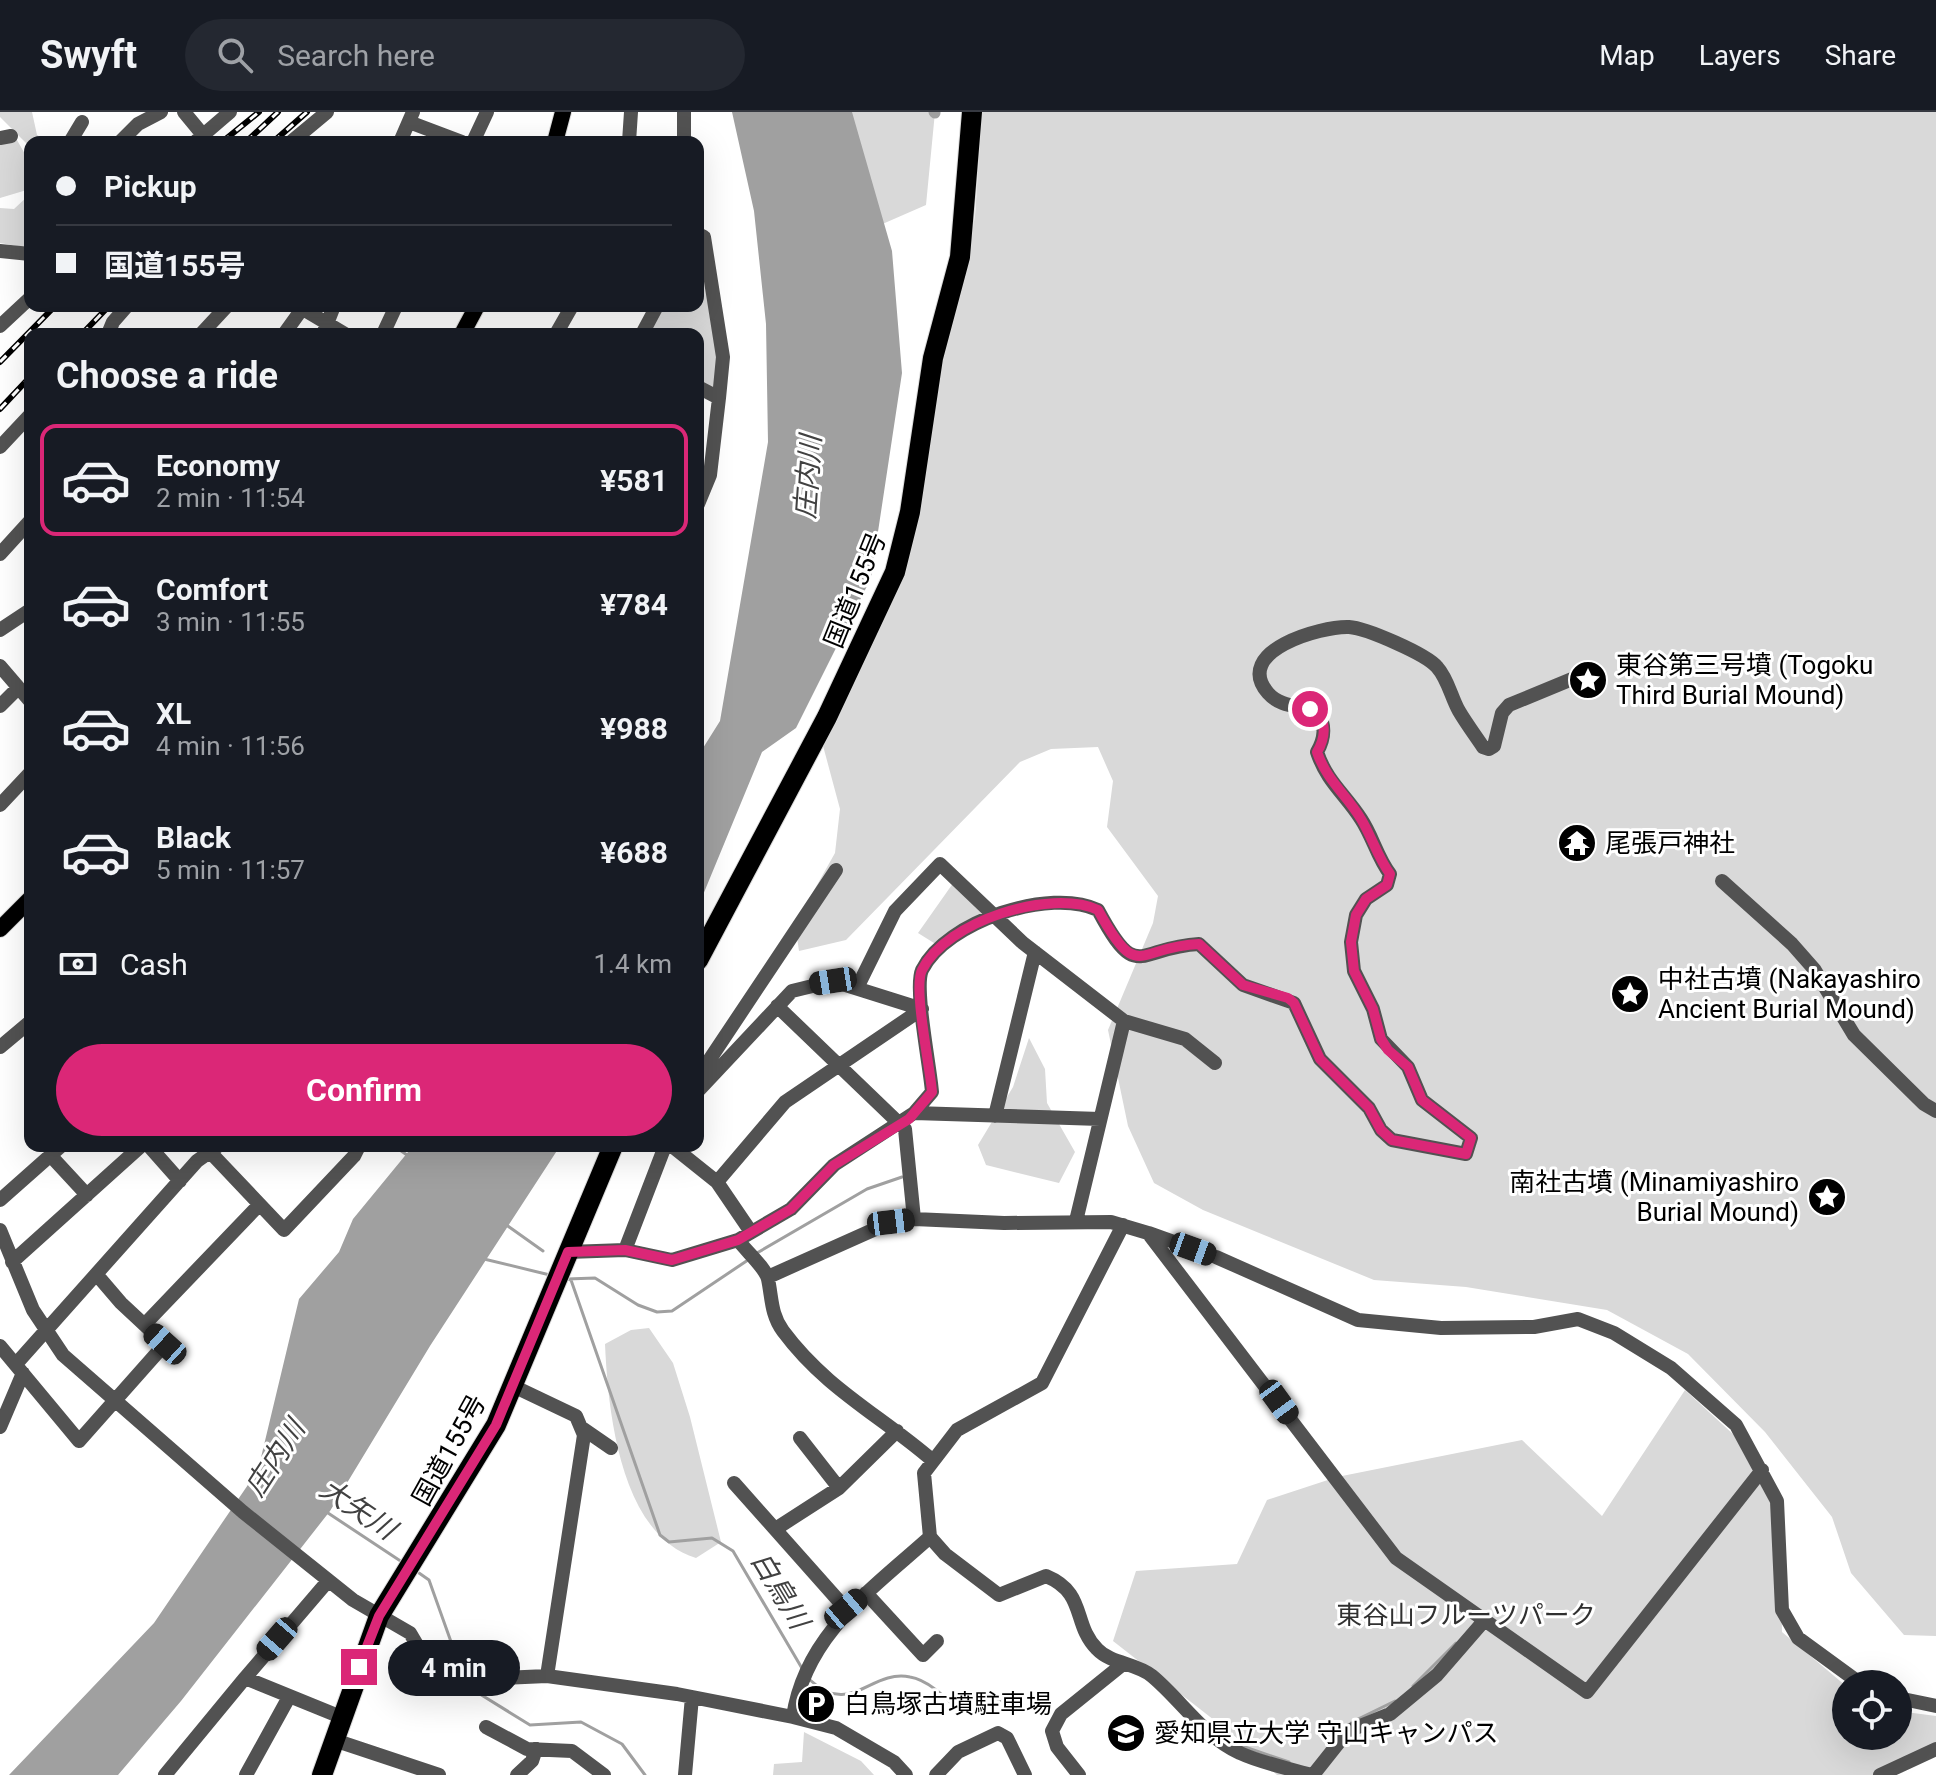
<!DOCTYPE html>
<meta charset="utf-8">
<style>
:root{--surface:#171b24;--page:#242831;--text:#f1f3f6;--muted:#9ea1a6;--line:#363941;--accent:#db2777}
body{margin:0;font-family:Roboto,"Noto Sans JP",sans-serif;background:var(--page);color:var(--text);height:100vh;display:flex;flex-direction:column;font-size:30px;white-space:nowrap}
*{box-sizing:border-box;margin:0}
p{font-size:26px;color:var(--muted)}
.icon{flex:none;width:44px;height:44px;fill:none;stroke:currentColor;stroke-width:2;stroke-linecap:round;stroke-linejoin:round}
.map{position:relative;flex:1;overflow:hidden}
.side{position:absolute;left:24px;top:216px;width:680px;height:824px;display:flex;flex-direction:column;background:var(--surface);border-radius:16px;box-shadow:0 8px 32px #0002}
.side>*{flex:none}
.top-card{position:absolute;left:24px;top:24px;width:680px;height:176px;border-radius:16px;box-shadow:0 8px 32px #0002;display:grid;align-content:center;height:176px;padding:0 32px;background:var(--surface)}
.buttons{position:absolute;left:1832px;top:1558px;display:grid;gap:16px}
.buttons a{display:grid;place-items:center;width:80px;height:80px;border-radius:50%;background:var(--surface);box-shadow:0 8px 32px #0002;font-size:40px}
.end{position:absolute;width:36px;height:36px;margin:-18px;border:10px solid #db2777;background:#fff;box-shadow:0 0 0 4px #fff}
.from{border-radius:50%}
.bubble{position:absolute;height:56px;border-radius:28px;background:var(--surface);box-shadow:0 8px 32px #0002;font-size:26px;font-weight:700;line-height:56px;text-align:center}
.car{position:absolute;width:24px;height:48px;margin:-24px -12px;border-radius:10px;box-shadow:0 0 6px 2px #0007;background:linear-gradient(#222 24%,#8ab4d8 0 40%,#222 0 76%,#8ab4d8 0 86%,#222 0)}
.top-card b{display:flex;align-items:center;gap:28px;height:76px;font-size:30px}
.top-card b+b{border-top:2px solid var(--line)}
.top-card i{width:20px;height:20px;background:var(--text)}
ul{padding:0;list-style:none}
li{display:flex;align-items:center;gap:24px;height:112px;margin:0 16px 12px;padding:0 16px;border:4px solid transparent;border-radius:16px}
li div{flex:1}
li b{display:block;font-size:30px}
li em{font-style:normal;font-weight:700}
li.current{border-color:var(--accent)}
li>.icon{width:72px;height:72px;stroke-width:1.5}
h2{padding:0 32px;font-size:36px;line-height:96px}
.pay{display:flex;align-items:center;gap:20px;height:88px;padding:0 32px;font-size:30px}
.pay p{margin-inline-start:auto}
.action{display:flex;gap:16px;margin-top:auto;padding:16px 32px}
.action a{flex:1;height:92px;border-radius:48px;background:var(--accent);color:#fff;font-size:32px;font-weight:700;line-height:92px;text-align:center}
header{display:flex;align-items:center;gap:48px;box-sizing:border-box;height:112px;padding:0 40px;background:var(--surface);border-bottom:2px solid var(--line)}
header strong{font-size:38px}
nav{display:flex;gap:44px;margin-inline-start:auto;font-size:28px}
.search{width:560px;height:72px;background:var(--page);display:flex;align-items:center;gap:20px;box-sizing:border-box;padding:0 28px;border-radius:44px;color:var(--muted);font-size:30px}
.map>svg:first-child{display:block}
.green{fill:#d9d9d9}
.water{fill:#a0a0a0}
.lines{fill:none;stroke-linecap:round;stroke-linejoin:round}
.stream{stroke:#a0a0a0;stroke-width:3}
.canal{stroke:#a0a0a0;stroke-width:11}
.major-casing{stroke:#dbdbdb;stroke-width:18}
.highway-casing{stroke:#dbdbdb;stroke-width:22}
.minor{stroke:#525252;stroke-width:14}
.major{stroke:#000;stroke-width:16}
.highway{stroke:#000;stroke-width:20}
.rail-casing{stroke:#000;stroke-width:6}
.rail{stroke:#fff;stroke-width:3;stroke-dasharray:9;stroke-linecap:butt}
.route{stroke:#db2777;stroke-width:10}
.labels{text-anchor:middle;dominant-baseline:central;stroke-width:6;stroke-linejoin:round;paint-order:stroke}
.street-label{font-size:26px;fill:#000;stroke:#fff}
.poi-label{font-size:26px;fill:#000;stroke:#fff;text-anchor:start}
.park-label{font-size:26px;fill:#303030;stroke:#fff}
.water-label{font-size:28px;font-style:italic;fill:#414141;stroke:#fff}
</style>
<header>
<strong>Swyft</strong>
<div class="search"><svg class="icon" aria-label="search" viewBox="0 0 24 24"><circle cx="10" cy="10" r="6"/><path d="M15 15l6 6"/></svg>Search here</div>
<nav><a>Map</a><a>Layers</a><a>Share</a></nav>
</header>
<div class="map">
<svg width="1936" height="1663" viewBox="0 0 1936 1663">
<rect width="100%" height="100%" fill="#fff"/>
<!-- green -->
<path class="green" d="M 0,0 L 32,0 L 37,23 L 49,30 L 30,30 L 30,41 L 27,32 L 0,5 Z
M 783,0 L 935,0 L 926,93 L 871,117 Z
M 982,0 L 1936,0 L 1936,1524 L 1904,1523 L 1851,1461 L 1832,1405 L 1765,1320 L 1688,1242 L 1607,1198 L 1466,1175 L 1374,1168 L 1203,1098 L 1154,1071 L 1128,1014 L 1108,918 L 1153,811 L 1158,784 L 1107,715 L 1113,669 L 1098,635 L 1051,637 L 1020,650 L 846,828 L 799,839 L 795,812 L 835,741 L 840,697 L 822,630 L 858,545 L 898,479 L 910,443 L 936,271 L 966,155 L 975,104 Z
M 13,21 L 30,51 L 30,77 L 0,86 L 0,24 Z
M 30,82 L 30,132 L 23,135 L 0,131 L 0,96 L 14,97 Z
M 698,133 L 718,244 L 716,276 L 711,277 L 698,270 L 698,222 L 647,222 L 662,194 L 698,194 Z
M 956,767 L 995,805 L 942,836 L 918,821 Z
M 1029,926 L 1045,957 L 1047,991 L 1075,1040 L 1059,1071 L 986,1053 L 978,1033 L 1013,975 Z
M 649,1216 L 673,1251 L 690,1305 L 721,1430 L 696,1446 C 620,1423 608,1299 605,1232 L 631,1218 Z
M 1685,1278 L 1734,1323 L 1780,1409 L 1782,1520 L 1846,1574 L 1846,1624 L 1898,1624 L 1898,1599 L 1936,1604 L 1936,1632 L 1880,1663 L 1277,1663 L 1237,1626 L 1113,1529 L 1136,1459 L 1237,1452 L 1267,1388 L 1337,1365 L 1522,1328 L 1602,1404 Z
M 804,1620 L 861,1649 L 874,1663 L 773,1663 L 774,1652 L 802,1650 Z"/>
<!-- water -->
<path class="water" d="M 732,0 L 852,0 L 892,139 L 902,261 L 871,466 L 796,616 L 762,640 L 698,795 L 698,644 L 720,609 L 768,330 L 766,212 L 754,99 Z
M 413,1034 L 560,1034 L 430,1234 L 330,1399 L 181,1589 L 118,1663 L 9,1663 L 154,1511 L 258,1358 L 299,1187 L 339,1140 L 353,1107 Z"/>
<g class="lines">
<!-- stream -->
<path class="stream" d="M 394,1034 L 407,1043
M 505,1112 L 543,1139
M 757,1141 L 867,1077 L 902,1065
M 484,1147 L 550,1163
M 748,1148 L 672,1199 L 657,1200 L 638,1193 L 595,1166 L 567,1167 L 571,1168 L 660,1423 L 669,1430 L 712,1426 L 733,1439 L 803,1558
M 325,1399 L 402,1450
M 419,1461 L 429,1468 L 460,1555
M 468,1568 L 475,1579 L 530,1613 L 581,1610 L 622,1632 L 645,1663
M 810,1568 C 851,1606 870,1557 910,1565 C 929,1568 948,1588 962,1601 L 1011,1585
M 1413,1574 L 1456,1531
M 1352,1610 L 1395,1589
M 1213,1615 L 1242,1634 L 1289,1650"/>
<!-- canal -->
<path class="canal" d="M 934,0 L 935,1"/>
<defs>
<path id="major" d="M 555,30 L 563,0
M 462,222 L 477,194
M 0,817 L 30,787"/>
<path id="highway" d="M 698,848 L 827,605 L 895,460 L 910,400 L 933,246 L 960,145 L 972,0
M 322,1663 L 379,1504 L 496,1313 L 613,1034"/>
</defs>
<!-- major casing -->
<use href="#major" class="major-casing"/>
<!-- highway casing -->
<use href="#highway" class="highway-casing"/>
<!-- minor -->
<path class="minor" d="M 184,0 L 203,23
M 409,10 L 462,30
M 0,26 L 11,24
M 70,30 L 82,10
M 120,30 L 138,12 L 161,0
M 195,30 L 230,0
M 291,30 L 327,0
M 400,30 L 413,0
M 473,30 L 487,0
M 629,30 L 631,0
M 684,30 L 684,0
M 698,122 L 704,125 L 723,245 L 719,286
M 0,139 L 30,142
M 298,194 L 345,222
M 0,214 L 30,186
M 108,222 L 113,210 L 127,194
M 201,222 L 227,194
M 284,222 L 302,197
M 323,222 L 334,194
M 383,222 L 396,194
M 556,222 L 572,194
M 642,222 L 657,194
M 698,275 L 719,286 L 710,363 L 698,392
M 0,335 L 30,303
M 0,442 L 30,409
M 0,518 L 30,498
M 0,554 L 30,589
M 0,594 L 18,576
M 0,693 L 30,661
M 1722,769 L 1792,832 L 1814,857 L 1854,923 L 1924,992 L 1936,999
M 858,874 L 895,799 L 940,752 L 1023,831 L 1124,909 L 1185,927 L 1215,951
M 777,894 L 905,1017 L 914,1107
M 0,935 L 30,910
M 698,965 L 836,758
M 698,979 L 792,879 L 833,869 L 922,897
M 914,1001 L 932,980 C 930,954 914,876 922,858 C 946,809 1051,775 1098,798 C 1138,873 1137,835 1199,832 L 1243,873 L 1294,891 L 1320,947 L 1369,996 L 1381,1018 L 1392,1028 L 1466,1042 L 1471,1026 L 1422,988 L 1408,955 L 1381,927 L 1373,897 L 1354,859 L 1351,830 L 1356,803 L 1366,787 L 1387,773 L 1390,762 C 1377,745 1373,725 1361,707 C 1345,682 1327,670 1317,640 C 1325,626 1326,614 1318,600 C 1301,593 1281,596 1268,581 C 1232,539 1321,514 1349,515 C 1366,516 1426,542 1437,555 C 1448,567 1451,585 1459,599 C 1466,611 1475,623 1483,635 L 1489,637 L 1494,634 L 1502,601 L 1509,593 L 1589,560
M 995,1004 L 1035,840
M 149,1034 L 180,1069
M 672,1034 L 717,1070 L 751,1120
M 210,1040 L 284,1118 L 354,1044 L 359,1034
M 50,1043 L 87,1083
M 717,1070 L 785,990 L 922,897
M 0,1088 L 61,1034
M 1076,1109 L 1124,909
M 1123,1113 L 1042,1271 L 957,1318 L 924,1361 L 930,1425 L 945,1442 L 999,1483 L 1046,1464 C 1087,1481 1072,1512 1097,1537 C 1111,1552 1136,1551 1152,1564 C 1181,1588 1204,1625 1240,1641 C 1261,1651 1288,1656 1311,1663
M 0,1118 L 33,1198 L 63,1243 L 243,1400 L 353,1488 L 410,1521 L 423,1543 L 434,1552 L 483,1567 L 547,1564 L 677,1582 L 793,1605 L 836,1616 L 894,1650 L 906,1663
M 1149,1121 L 1216,1145 L 1358,1208 L 1441,1216 L 1534,1215 L 1578,1207 L 1614,1221 L 1671,1256 L 1736,1313 L 1777,1389 L 1782,1498 L 1798,1526 L 1861,1572
M 738,1128 C 746,1139 765,1155 768,1167 C 772,1186 771,1203 783,1219 C 826,1277 880,1303 932,1348
M 625,1138 L 665,1034
M 568,1140 L 625,1138 L 672,1148 L 738,1128 L 791,1097 L 834,1053 L 914,1001 L 1100,1007
M 12,1150 L 141,1034
M 768,1165 L 891,1110 L 914,1107 L 1004,1111 L 1111,1110 L 1148,1121 L 1396,1446 L 1587,1580 L 1762,1358
M 145,1212 L 259,1093
M 0,1234 L 79,1329 L 165,1232 L 121,1191 L 97,1163
M 16,1252 L 197,1049 L 218,1034
M 513,1274 L 576,1304 L 584,1323 L 547,1564
M 0,1315 L 23,1261
M 582,1316 L 611,1336
M 800,1326 L 839,1376
M 734,1371 L 846,1497
M 777,1416 L 839,1376 L 897,1319
M 866,1481 L 923,1543 L 937,1529
M 245,1566 L 328,1469
M 1898,1586 L 1936,1594
M 793,1605 C 805,1523 872,1477 930,1425
M 486,1615 L 527,1637 L 572,1639 L 604,1663
M 334,1628 L 439,1663
M 165,1663 L 245,1566 L 341,1605
M 246,1663 L 289,1585
M 517,1663 L 532,1649 L 536,1637
M 685,1663 L 692,1585
M 936,1663 L 958,1640 L 998,1621 L 1007,1626 L 1025,1663
M 1079,1663 L 1057,1635 L 1052,1619 L 1061,1602 L 1123,1552
M 1313,1663 L 1348,1619 L 1390,1602 L 1437,1563 L 1483,1510
M 1880,1663 L 1936,1637"/>
<!-- major -->
<use href="#major" class="major"/>
<!-- highway -->
<use href="#highway" class="highway"/>
<defs>
<path id="rail" d="M 222,30 L 259,0
M 246,30 L 278,0
M 273,30 L 307,0
M 82,222 L 109,194
M 0,250 L 55,194
M 0,297 L 30,265"/>
</defs>
<!-- rail casing -->
<use href="#rail" class="rail-casing"/>
<!-- rail -->
<use href="#rail" class="rail"/>
</g>
<g class="lines">
<!-- route -->
<path class="route" d="M 359,1555 L 379,1504 L 496,1313 L 568,1140 L 625,1138 L 672,1148 L 738,1128 L 791,1097 L 834,1053 L 909,1007 L 932,980 C 930,954 913,876 922,858 C 946,809 1051,776 1098,798 C 1139,873 1137,834 1199,832 L 1243,873 L 1288,886 L 1294,891 L 1320,947 L 1369,996 L 1381,1018 L 1392,1028 L 1466,1042 L 1471,1026 L 1422,988 L 1408,955 L 1388,938 L 1381,927 L 1373,897 L 1354,859 L 1351,830 L 1356,803 L 1366,787 L 1387,773 L 1390,762 C 1377,744 1372,725 1361,707 C 1346,682 1327,669 1317,640 C 1326,625 1328,605 1310,597"/>
</g>
<!-- icons -->
<defs>
<symbol id="sight-disc" viewBox="-11 -11 22 22"><circle r="9.5" fill="#000" stroke="#fff"/><path d="M0-6L1.8-2.2L6-1.7L2.9 1.2L3.7 5.4L0 3.3L-3.7 5.4L-2.9 1.2L-6-1.7L-1.8-2.2Z" fill="#fff"/></symbol>
<symbol id="temple-disc" viewBox="-11 -11 22 22"><circle r="9.5" fill="#000" stroke="#fff"/><path d="M0-6L5-2H3V0L6.5 2.5H4V6H1.5V3h-3V6H-4V2.5H-6.5L-3 0V-2H-5Z" fill="#fff"/></symbol>
<symbol id="parking-disc" viewBox="-11 -11 22 22"><circle r="9.5" fill="#000" stroke="#fff"/><path d="M-3.5-5.5H1a3.5 3.5 0 0 1 0 7H-1V5.5H-3.5ZM-1-3.4V-.6H.8a1.4 1.4 0 0 0 0-2.8Z" fill="#fff"/></symbol>
<symbol id="university-disc" viewBox="-11 -11 22 22"><circle r="9.5" fill="#000" stroke="#fff"/><path d="M0-5L7-2L0 1L-7-2ZM-4 1L0 2.5L4 1V4Q0 6-4 4Z" fill="#fff"/></symbol>
</defs>
<g fill-rule="evenodd">
<use href="#sight-disc" x="1566" y="546" width="44" height="44"/>
<use href="#temple-disc" x="1555" y="709" width="44" height="44"/>
<use href="#sight-disc" x="1608" y="860" width="44" height="44"/>
<use href="#sight-disc" x="1805" y="1063" width="44" height="44"/>
<use href="#parking-disc" x="794" y="1570" width="44" height="44"/>
<use href="#university-disc" x="1104" y="1599" width="44" height="44"/>
</g>
<g class="labels">
<!-- street labels -->
<g class="street-label">
<text transform="translate(855 478) rotate(-68)">国道155号</text>
<text transform="translate(449 1338) rotate(-61)">国道155号</text>
</g>
<!-- poi labels -->
<g class="poi-label">
<text x="1616" y="553">東谷第三号墳 (Togoku<tspan x="1616" dy="30">Third Burial Mound)</tspan></text>
<text x="1605" y="731">尾張戸神社</text>
<text x="1658" y="867">中社古墳 (Nakayashiro<tspan x="1658" dy="30">Ancient Burial Mound)</tspan></text>
<text x="1799" y="1070" text-anchor="end">南社古墳 (Minamiyashiro<tspan x="1799" dy="30">Burial Mound)</tspan></text>
<text x="844" y="1592">白鳥塚古墳駐車場</text>
<text x="1154" y="1621">愛知県立大学 守山キャンパス</text>
</g>
<!-- park labels -->
<g class="park-label">
<text x="1466" y="1503">東谷山フルーツパーク</text>
</g>
<!-- water labels -->
<g class="water-label">
<text transform="translate(808 365) rotate(-86)">庄内川</text>
<text transform="translate(275 1346) rotate(-57)">庄内川</text>
<text transform="translate(358 1397) rotate(34)">大矢川</text>
<text transform="translate(780 1478) rotate(59)">白鳥川</text>
</g>
</g>
</svg>
<div class="buttons">
<a><svg class="icon" aria-label="locate" viewBox="0 0 24 24"><circle cx="12" cy="12" r="6"/><path d="M12 2v4M12 18v4M2 12h4M18 12h4"/></svg></a>
</div>
<i class="end from" style="left:1310px;top:597px"></i>
<i class="end" style="left:359px;top:1555px"></i>
<div class="bubble" style="left:388px;top:1528px;width:132px">4 min</div>
<i class="car" style="left:833px;top:869px;rotate:261deg"></i>
<i class="car" style="left:891px;top:1110px;rotate:83deg"></i>
<i class="car" style="left:1193px;top:1137px;rotate:110deg"></i>
<i class="car" style="left:165px;top:1232px;rotate:312deg"></i>
<i class="car" style="left:1279px;top:1290px;rotate:144deg"></i>
<i class="car" style="left:846px;top:1497px;rotate:50deg"></i>
<i class="car" style="left:277px;top:1527px;rotate:221deg"></i>
<div class="top-card">
<b><i class="from"></i>Pickup</b>
<b><i></i>国道155号</b>
</div>
<section class="side">
<h2>Choose a ride</h2>
<ul>
<li class="current"><svg class="icon" aria-label="car" viewBox="0 0 24 24"><path d="M5 17H2v-5l4-1 3-4h7l3 4 3 1v5h-3M9 17h6M6 11h13"/><circle cx="7" cy="17" r="2"/><circle cx="17" cy="17" r="2"/></svg><div><b>Economy</b><p>2 min · 11:54</p></div><em>¥581</em></li>
<li><svg class="icon" aria-label="car" viewBox="0 0 24 24"><path d="M5 17H2v-5l4-1 3-4h7l3 4 3 1v5h-3M9 17h6M6 11h13"/><circle cx="7" cy="17" r="2"/><circle cx="17" cy="17" r="2"/></svg><div><b>Comfort</b><p>3 min · 11:55</p></div><em>¥784</em></li>
<li><svg class="icon" aria-label="car" viewBox="0 0 24 24"><path d="M5 17H2v-5l4-1 3-4h7l3 4 3 1v5h-3M9 17h6M6 11h13"/><circle cx="7" cy="17" r="2"/><circle cx="17" cy="17" r="2"/></svg><div><b>XL</b><p>4 min · 11:56</p></div><em>¥988</em></li>
<li><svg class="icon" aria-label="car" viewBox="0 0 24 24"><path d="M5 17H2v-5l4-1 3-4h7l3 4 3 1v5h-3M9 17h6M6 11h13"/><circle cx="7" cy="17" r="2"/><circle cx="17" cy="17" r="2"/></svg><div><b>Black</b><p>5 min · 11:57</p></div><em>¥688</em></li>
</ul>
<div class="pay"><svg class="icon" aria-label="cash" viewBox="0 0 24 24"><path d="M3 7h18v10H3z"/><circle cx="12" cy="12" r="2"/></svg>Cash<p>1.4 km</p></div>
<div class="action"><a>Confirm</a></div>
</section>
</div>
